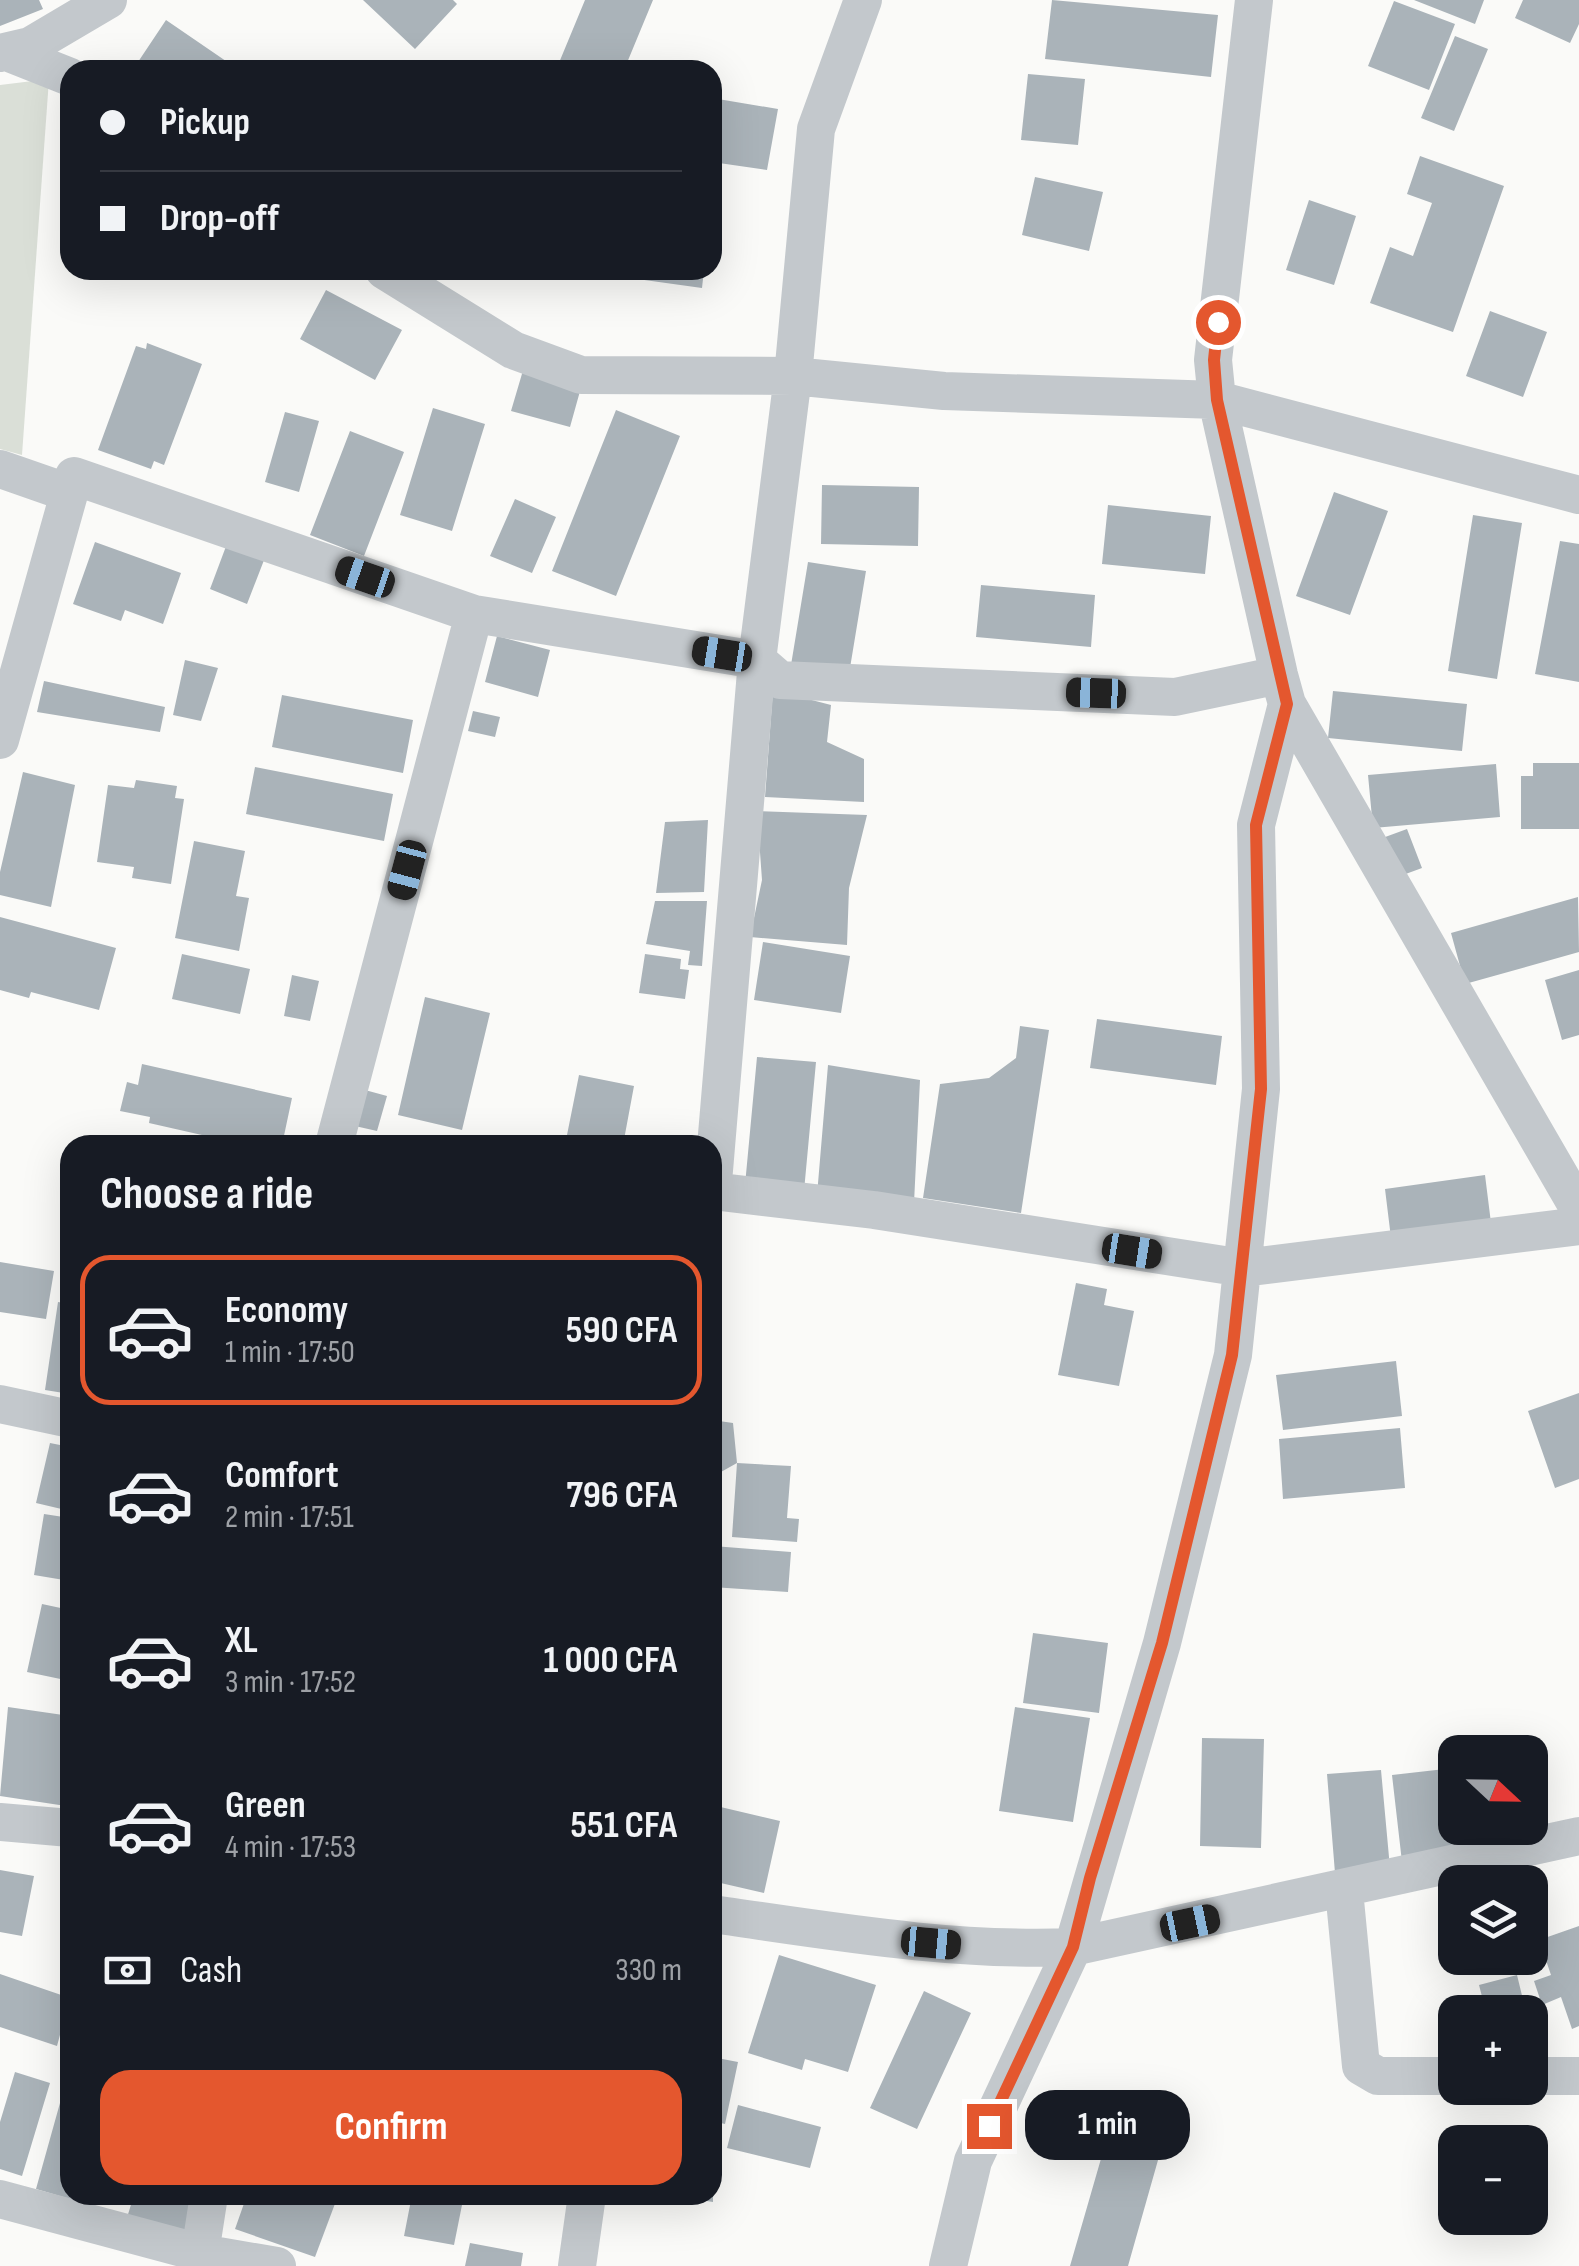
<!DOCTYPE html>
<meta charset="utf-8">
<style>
:root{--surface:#171b24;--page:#242831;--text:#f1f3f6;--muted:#9ea1a6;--line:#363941;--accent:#e4572e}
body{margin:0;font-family:"Sofia Sans Condensed",sans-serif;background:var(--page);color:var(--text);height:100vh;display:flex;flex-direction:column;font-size:38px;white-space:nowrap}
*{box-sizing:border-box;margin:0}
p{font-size:32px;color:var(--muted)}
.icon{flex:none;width:55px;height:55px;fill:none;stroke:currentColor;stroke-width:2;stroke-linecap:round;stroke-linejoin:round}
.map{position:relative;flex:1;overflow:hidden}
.side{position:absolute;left:60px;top:1135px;width:662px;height:1070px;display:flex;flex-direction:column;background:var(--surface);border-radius:30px;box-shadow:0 10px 40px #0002}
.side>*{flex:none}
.guide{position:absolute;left:60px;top:60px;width:662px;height:220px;border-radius:30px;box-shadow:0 10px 40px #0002;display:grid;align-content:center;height:220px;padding:0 40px;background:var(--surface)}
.needle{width:65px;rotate:112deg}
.controls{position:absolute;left:1438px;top:1735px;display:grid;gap:20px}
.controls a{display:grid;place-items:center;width:110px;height:110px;border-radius:20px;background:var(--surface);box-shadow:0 10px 40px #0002;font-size:50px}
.end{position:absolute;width:45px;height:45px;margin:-22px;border:12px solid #e4572e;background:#fff;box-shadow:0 0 0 5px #fff}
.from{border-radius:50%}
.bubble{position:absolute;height:70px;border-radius:30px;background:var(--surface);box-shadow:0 10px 40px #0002;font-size:32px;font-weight:700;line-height:70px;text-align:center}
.car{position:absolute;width:30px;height:60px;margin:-30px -15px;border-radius:12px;box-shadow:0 0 8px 2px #0007;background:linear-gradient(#222 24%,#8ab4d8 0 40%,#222 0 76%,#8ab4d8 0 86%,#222 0)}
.guide b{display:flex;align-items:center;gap:35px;height:95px;font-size:38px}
.guide b+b{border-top:2px solid var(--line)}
.guide i{width:25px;height:25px;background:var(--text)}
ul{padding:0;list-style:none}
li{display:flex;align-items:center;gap:30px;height:150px;margin:0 20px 15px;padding:0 20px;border:5px solid transparent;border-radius:30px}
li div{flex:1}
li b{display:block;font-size:38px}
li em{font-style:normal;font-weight:700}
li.current{border-color:var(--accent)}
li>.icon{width:90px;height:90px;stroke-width:1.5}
h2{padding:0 40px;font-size:45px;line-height:120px}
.pay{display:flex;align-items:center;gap:25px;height:110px;padding:0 40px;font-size:38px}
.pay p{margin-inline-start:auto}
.cta{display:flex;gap:20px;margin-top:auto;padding:20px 40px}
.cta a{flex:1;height:115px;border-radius:30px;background:var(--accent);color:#fff;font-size:40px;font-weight:700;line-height:115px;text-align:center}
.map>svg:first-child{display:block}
.green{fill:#dadfd7}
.building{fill:#aab3b9}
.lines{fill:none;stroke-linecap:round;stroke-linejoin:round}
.minor{stroke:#c3c8cc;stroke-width:38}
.route{stroke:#e4572e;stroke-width:12}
</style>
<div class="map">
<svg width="1579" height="2266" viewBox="0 0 1579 2266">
<rect width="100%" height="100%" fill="#fafaf8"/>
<!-- green -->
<path class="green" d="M 49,79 L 22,455 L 0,449 L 0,85 Z"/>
<!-- building -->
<path class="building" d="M 0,0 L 39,0 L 43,9 L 0,26 Z
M 363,0 L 453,0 L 457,4 L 415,49 Z
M 585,0 L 653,0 L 624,70 L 556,70 Z
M 1052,0 L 1218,15 L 1211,77 L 1045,59 Z
M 1414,0 L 1484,0 L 1475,24 Z
M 1523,0 L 1579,0 L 1579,24 L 1570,43 L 1515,18 Z
M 1394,1 L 1455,24 L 1429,90 L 1368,66 Z
M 166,20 L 239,70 L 134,68 Z
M 1455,36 L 1488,49 L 1454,131 L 1421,118 Z
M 1028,74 L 1085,79 L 1078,145 L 1021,140 Z
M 712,98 L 778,109 L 767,170 L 712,162 Z
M 1420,156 L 1504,186 L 1453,332 L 1370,303 L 1390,247 L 1413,256 L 1432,203 L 1407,194 Z
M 1035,177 L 1103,192 L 1089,251 L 1022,235 Z
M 1309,200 L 1356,216 L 1334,285 L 1286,270 Z
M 632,270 L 704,270 L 702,288 L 630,278 Z
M 326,290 L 402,330 L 375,380 L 300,339 Z
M 1490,311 L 1547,332 L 1523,397 L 1466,376 Z
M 147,343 L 202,364 L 164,465 L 154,461 L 151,469 L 98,450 L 136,346 L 146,349 Z
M 524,367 L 582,384 L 570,427 L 511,411 Z
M 433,408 L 485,424 L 452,531 L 400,515 Z
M 616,410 L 680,436 L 616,596 L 552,571 Z
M 285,412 L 319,421 L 299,492 L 265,482 Z
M 350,431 L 404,452 L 364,556 L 310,535 Z
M 822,485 L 919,487 L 918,546 L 821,544 Z
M 1334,492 L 1388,511 L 1350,615 L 1296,596 Z
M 515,499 L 556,517 L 532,573 L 490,556 Z
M 1108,505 L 1211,516 L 1205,574 L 1102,564 Z
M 1473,515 L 1522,523 L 1497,679 L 1448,671 Z
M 228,541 L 266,555 L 247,604 L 210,589 Z
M 1560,541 L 1579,544 L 1579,682 L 1535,674 Z
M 95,542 L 181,573 L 163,624 L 125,610 L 121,621 L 73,604 Z
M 808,562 L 866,571 L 849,674 L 791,665 Z
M 981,585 L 1095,595 L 1091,647 L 976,637 Z
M 497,636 L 550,650 L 538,697 L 485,682 Z
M 185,660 L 218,668 L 201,721 L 173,715 Z
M 44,681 L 165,707 L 160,732 L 37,712 Z
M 773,690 L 831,705 L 827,742 L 864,759 L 864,802 L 765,797 Z
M 1333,691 L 1467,704 L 1462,751 L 1328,738 Z
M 282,695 L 413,720 L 403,773 L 272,747 Z
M 473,711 L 500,717 L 495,737 L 468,731 Z
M 1533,763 L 1579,763 L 1579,829 L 1521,829 L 1521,776 L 1533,776 Z
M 1496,764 L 1500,817 L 1373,828 L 1368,775 Z
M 255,767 L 393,794 L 384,841 L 246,814 Z
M 23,772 L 75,785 L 51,907 L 0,895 L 0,872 Z
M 136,780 L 177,786 L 175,798 L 184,799 L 171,884 L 132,878 L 134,867 L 97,862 L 108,785 L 134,788 Z
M 757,811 L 867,815 L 849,888 L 847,945 L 750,937 L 762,880 Z
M 708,820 L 704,892 L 656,893 L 665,822 Z
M 1407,829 L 1422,868 L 1392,879 L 1377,840 Z
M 194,841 L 245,851 L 236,896 L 249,898 L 239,951 L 175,938 Z
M 1578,897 L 1579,952 L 1465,984 L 1451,933 Z
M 655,901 L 707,901 L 702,966 L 688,965 L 690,951 L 646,944 Z
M 0,917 L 116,948 L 99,1010 L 31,992 L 29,998 L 0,990 Z
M 763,942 L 850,956 L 841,1013 L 754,1000 Z
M 182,954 L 250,969 L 240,1014 L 172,999 Z
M 645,954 L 681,959 L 680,969 L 689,970 L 685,999 L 639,993 Z
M 1579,970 L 1579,1035 L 1562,1040 L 1545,980 Z
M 292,975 L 319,981 L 310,1021 L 284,1016 Z
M 425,997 L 490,1013 L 462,1130 L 398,1115 Z
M 1097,1019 L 1222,1036 L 1216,1085 L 1090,1068 Z
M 1020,1026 L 1049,1030 L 1021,1213 L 923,1198 L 940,1084 L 989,1078 L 1016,1058 Z
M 757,1057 L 816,1062 L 804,1191 L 745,1185 Z
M 142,1064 L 292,1098 L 282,1145 L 246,1145 L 149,1123 L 150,1117 L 120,1111 L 127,1082 L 138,1085 Z
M 828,1065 L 920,1080 L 914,1203 L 817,1195 Z
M 579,1075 L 634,1086 L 623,1145 L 565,1145 Z
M 365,1090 L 387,1096 L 377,1131 L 355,1126 Z
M 1485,1175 L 1491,1223 L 1391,1238 L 1385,1189 Z
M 0,1262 L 54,1271 L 46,1319 L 0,1312 Z
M 1076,1283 L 1107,1289 L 1104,1305 L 1134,1311 L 1119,1386 L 1058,1375 Z
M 58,1302 L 70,1304 L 70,1394 L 45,1390 Z
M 1396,1361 L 1402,1416 L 1283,1430 L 1276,1375 Z
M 1579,1393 L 1579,1479 L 1555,1488 L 1528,1411 Z
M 712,1420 L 733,1423 L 737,1463 L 712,1477 Z
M 1400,1428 L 1405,1488 L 1283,1499 L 1279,1439 Z
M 50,1443 L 70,1447 L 70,1511 L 36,1503 Z
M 737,1463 L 791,1466 L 787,1518 L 799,1519 L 797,1542 L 732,1537 Z
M 44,1514 L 70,1518 L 70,1581 L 34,1575 Z
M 713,1546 L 791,1552 L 788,1592 L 712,1587 Z
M 42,1604 L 70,1610 L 70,1681 L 27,1672 Z
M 1033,1633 L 1108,1643 L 1099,1713 L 1023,1703 Z
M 8,1707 L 70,1716 L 66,1806 L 0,1796 Z
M 1015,1707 L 1090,1718 L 1073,1822 L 999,1811 Z
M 1202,1738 L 1264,1739 L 1261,1848 L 1200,1846 Z
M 1445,1769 L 1455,1855 L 1402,1862 L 1392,1775 Z
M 1381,1770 L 1390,1868 L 1335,1873 L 1327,1774 Z
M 712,1805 L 780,1821 L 764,1893 L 712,1881 Z
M 0,1870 L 34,1876 L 22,1936 L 0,1932 Z
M 1579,1926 L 1579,2026 L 1572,2029 L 1561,1997 L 1542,2005 L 1534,1981 L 1551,1975 L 1539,1940 Z
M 779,1955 L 876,1985 L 848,2072 L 805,2059 L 802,2070 L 748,2053 Z
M 0,1974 L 70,1998 L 57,2046 L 0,2027 Z
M 1517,1975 L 1526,2012 L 1486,2012 L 1479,1985 Z
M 924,1991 L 971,2013 L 917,2129 L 870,2108 Z
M 712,2057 L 738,2062 L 725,2124 L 712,2121 Z
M 15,2072 L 50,2083 L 22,2176 L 0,2169 L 0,2122 Z
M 65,2085 L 70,2086 L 70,2195 L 79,2195 L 77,2201 L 36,2189 Z
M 738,2105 L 821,2127 L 810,2168 L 727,2148 Z
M 1464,2129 L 1502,2142 L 1459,2142 Z
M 1109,2131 L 1162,2146 L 1128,2266 L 1070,2266 Z
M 712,2149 L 718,2150 L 715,2180 L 712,2180 Z
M 1530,2150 L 1547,2156 L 1535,2193 L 1530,2191 Z
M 134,2195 L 198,2195 L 182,2243 L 125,2224 Z
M 247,2195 L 319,2195 L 336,2201 L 315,2257 L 235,2229 Z
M 412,2195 L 464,2195 L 454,2245 L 404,2236 Z
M 669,2195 L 713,2195 L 713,2202 Z
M 470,2243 L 523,2253 L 521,2266 L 465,2266 Z"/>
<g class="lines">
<!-- minor -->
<path class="minor" d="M 1254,0 L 1213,360 L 1217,400 L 1279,675 L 1287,704 L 1579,1209
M 7,52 L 70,77
M 0,53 L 30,46 L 108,0
M 384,270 L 513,350 L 581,375 L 793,376 L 944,391 L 1217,400 L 1579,495
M 0,469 L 69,493
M 0,740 L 74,476 L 474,614 L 757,660 L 780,680 L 1175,697 L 1279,675
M 334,1145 L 474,614
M 712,1191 L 874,1210 L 1243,1268 L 1579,1226
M 712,1194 L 757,660 L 793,376 L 816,129 L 863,0
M 0,1404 L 70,1419
M 0,1822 L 70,1828
M 1344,1890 L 1361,2066 L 1378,2076 L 1455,2076
M 712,1914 C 832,1931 952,1952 1073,1947 L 1579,1836
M 1530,2076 L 1579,2076
M 0,2199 L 201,2253 L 277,2266
M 198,2266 L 209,2195
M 577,2266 L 587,2195
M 948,2266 L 973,2161 L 1073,1947 L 1162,1643 L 1233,1355 L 1261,1089 L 1256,825 L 1287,704"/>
</g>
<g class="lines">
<!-- route -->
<path class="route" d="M 989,2126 L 1073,1947 L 1090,1878 L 1162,1643 L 1232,1355 L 1261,1089 L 1256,825 L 1287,704 L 1217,400 L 1214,360 L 1218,322"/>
</g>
</svg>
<div class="controls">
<a><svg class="needle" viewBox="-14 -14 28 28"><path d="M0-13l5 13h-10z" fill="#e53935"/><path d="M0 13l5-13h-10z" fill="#9ea1a6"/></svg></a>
<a><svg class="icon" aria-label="layers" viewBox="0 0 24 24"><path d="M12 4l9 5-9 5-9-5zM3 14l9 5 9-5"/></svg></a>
<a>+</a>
<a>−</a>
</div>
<i class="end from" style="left:1218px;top:322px"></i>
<i class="end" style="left:989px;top:2126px"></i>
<div class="bubble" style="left:1025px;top:2090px;width:165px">1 min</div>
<i class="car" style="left:365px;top:577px;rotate:289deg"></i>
<i class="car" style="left:722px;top:654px;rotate:279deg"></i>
<i class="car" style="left:1096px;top:693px;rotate:272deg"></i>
<i class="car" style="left:407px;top:870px;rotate:195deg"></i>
<i class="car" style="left:1132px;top:1251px;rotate:99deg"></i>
<i class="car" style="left:1190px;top:1923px;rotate:78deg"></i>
<i class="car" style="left:931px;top:1943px;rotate:95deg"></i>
<div class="guide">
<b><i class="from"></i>Pickup</b>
<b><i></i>Drop-off</b>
</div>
<section class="side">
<h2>Choose a ride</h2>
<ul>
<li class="current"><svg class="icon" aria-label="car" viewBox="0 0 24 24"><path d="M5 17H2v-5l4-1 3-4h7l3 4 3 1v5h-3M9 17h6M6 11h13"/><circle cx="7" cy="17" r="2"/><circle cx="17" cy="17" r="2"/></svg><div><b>Economy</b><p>1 min · 17:50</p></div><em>590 CFA</em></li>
<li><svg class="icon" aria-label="car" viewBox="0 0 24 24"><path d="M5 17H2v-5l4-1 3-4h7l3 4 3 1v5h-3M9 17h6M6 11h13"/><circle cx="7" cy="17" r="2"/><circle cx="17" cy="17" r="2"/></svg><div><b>Comfort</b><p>2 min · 17:51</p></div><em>796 CFA</em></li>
<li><svg class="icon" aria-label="car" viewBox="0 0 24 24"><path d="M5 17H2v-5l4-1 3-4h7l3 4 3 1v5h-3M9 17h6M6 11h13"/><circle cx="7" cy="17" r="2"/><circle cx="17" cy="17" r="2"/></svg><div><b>XL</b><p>3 min · 17:52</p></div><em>1 000 CFA</em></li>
<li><svg class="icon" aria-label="car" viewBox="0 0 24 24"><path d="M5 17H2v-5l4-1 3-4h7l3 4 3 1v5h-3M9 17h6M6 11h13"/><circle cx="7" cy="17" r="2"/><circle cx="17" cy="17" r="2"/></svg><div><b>Green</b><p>4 min · 17:53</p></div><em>551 CFA</em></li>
</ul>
<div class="pay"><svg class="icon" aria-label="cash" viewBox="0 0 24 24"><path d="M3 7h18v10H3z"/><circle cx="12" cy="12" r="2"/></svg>Cash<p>330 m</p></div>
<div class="cta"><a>Confirm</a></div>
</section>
</div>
